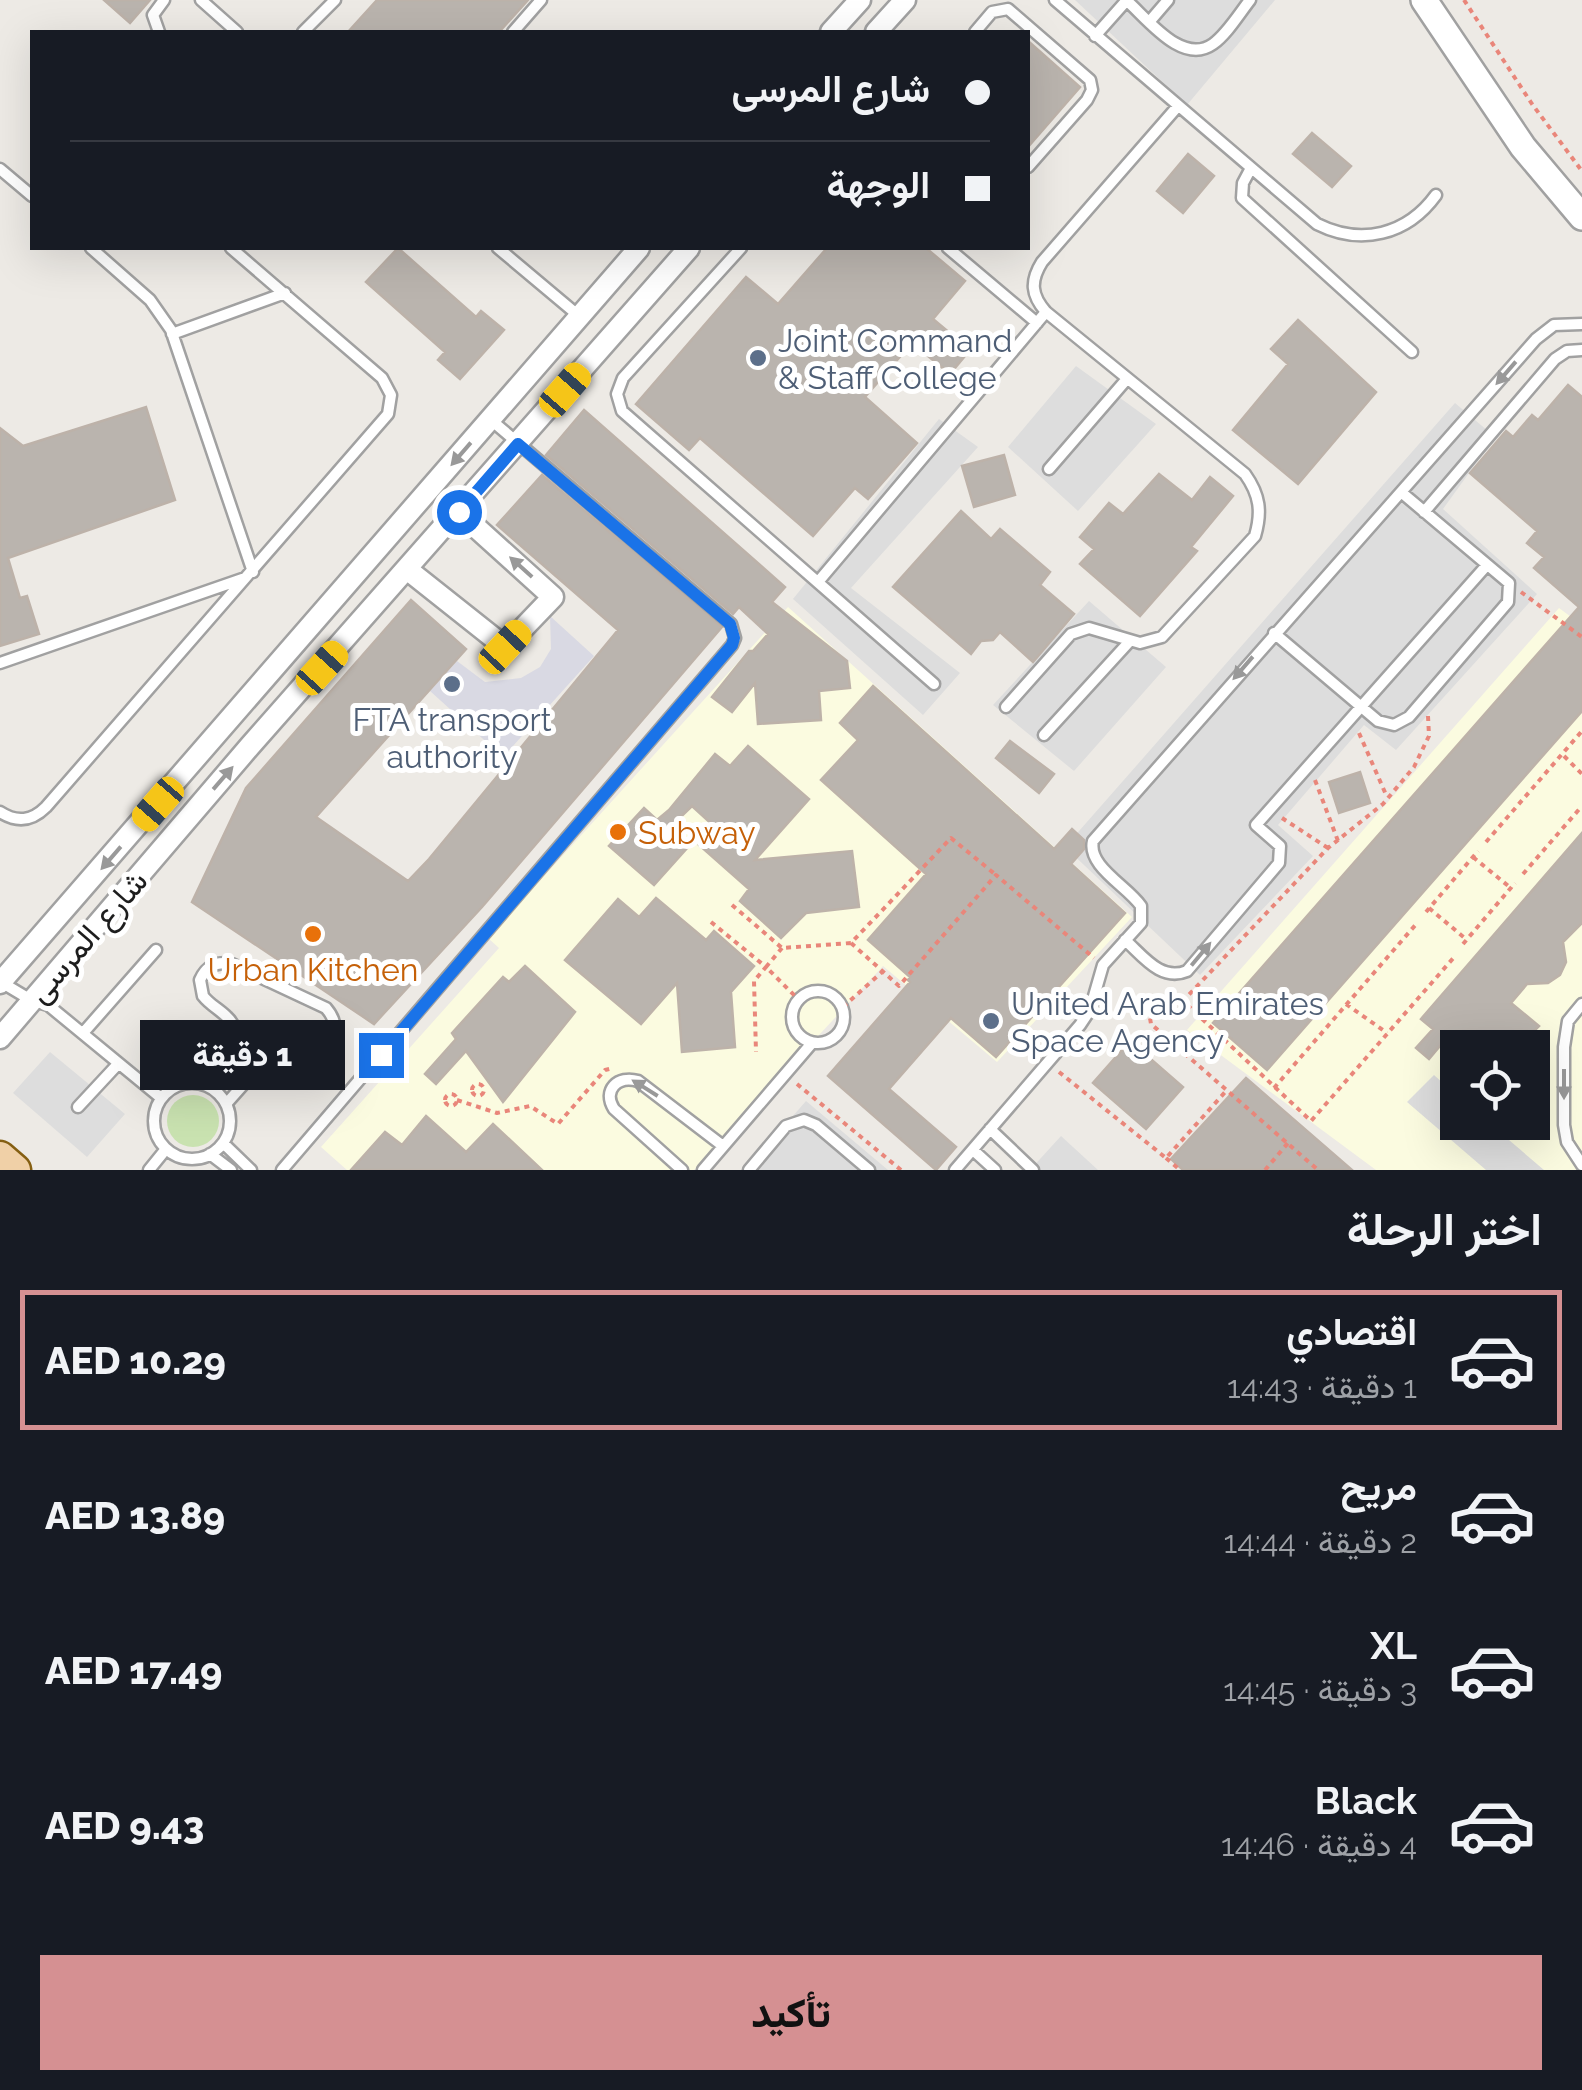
<!DOCTYPE html>
<html lang="ar">
<meta charset="utf-8">
<style>
:root{--surface:#171b24;--page:#20242c;--text:#f1f3f6;--muted:#9ea1a6;--line:#363941;--accent:#d59092}
body{margin:0;font-family:Raleway,Vazirmatn,sans-serif;background:var(--page);color:var(--text);direction:rtl;height:100vh;display:flex;flex-direction:column;font-size:38px;white-space:nowrap}
*{box-sizing:border-box;margin:0}
p{font-size:32px;color:var(--muted)}
.icon{flex:none;width:55px;height:55px;fill:none;stroke:currentColor;stroke-width:2;stroke-linecap:round;stroke-linejoin:round}
.map{position:relative;height:1170px;overflow:hidden;direction:ltr}
.drawer{display:flex;flex-direction:column;background:var(--surface);flex:1}
.drawer>*{flex:none}
.guide{position:absolute;left:30px;top:30px;width:1000px;height:220px;border-radius:0px;box-shadow:0 10px 40px #0002;direction:rtl;display:grid;align-content:center;height:220px;padding:0 40px;background:var(--surface)}
.buttons{position:absolute;left:1440px;top:1030px;display:grid;gap:20px}
.buttons a{display:grid;place-items:center;width:110px;height:110px;border-radius:0px;background:var(--surface);box-shadow:0 10px 40px #0002;font-size:50px}
.end{position:absolute;width:45px;height:45px;margin:-22px;border:12px solid #1a73e8;background:#fff;box-shadow:0 0 0 5px #fff}
.from{border-radius:50%}
.bubble{position:absolute;height:70px;border-radius:0px;background:var(--surface);box-shadow:0 10px 40px #0002;font-size:32px;font-weight:800;line-height:70px;text-align:center;direction:rtl}
.car{position:absolute;width:30px;height:60px;margin:-30px -15px;border-radius:12px;box-shadow:0 0 8px 2px #0007;background:linear-gradient(#f5c518 24%,#345 0 40%,#f5c518 0 76%,#345 0 86%,#f5c518 0)}
.guide b{display:flex;align-items:center;gap:35px;height:95px;font-size:38px}
.guide b+b{border-top:2px solid var(--line)}
.guide i{width:25px;height:25px;background:var(--text)}
ul{padding:0;list-style:none}
li{display:flex;align-items:center;gap:30px;height:140px;margin:0 20px 15px;padding:0 20px;border:5px solid transparent;border-radius:0px}
li div{flex:1}
li b{display:block;font-size:38px}
li em{font-style:normal;font-weight:800}
li.active{border-color:var(--accent)}
li>.icon{width:90px;height:90px;stroke-width:1.5}
h2{padding:0 40px;font-size:45px;line-height:120px}
.button{display:flex;gap:20px;margin-top:auto;padding:20px 40px}
.button a{flex:1;height:115px;border-radius:0px;background:var(--accent);color:#111;font-size:40px;font-weight:800;line-height:115px;text-align:center}
.map>svg:first-child{display:block}
.education{fill:#fbfbe0;fill-rule:evenodd}
.grass{fill:#c9e2b0}
.parking{fill:#ddd}
.plaza{fill:#d9d9e3}
.building{fill:#bab4ae;stroke:#bdb2a9;stroke-width:2.5}
.lines{fill:none;stroke-linecap:round;stroke-linejoin:round}
.service-casing{stroke:#a1a1a1;stroke-width:15}
.minor-casing{stroke:#a1a1a1;stroke-width:25}
.tertiary-casing{stroke:#a1a1a1;stroke-width:30}
.primary-casing{stroke:#855f12;stroke-width:35}
.path{stroke:#e9867a;stroke-width:4;stroke-dasharray:5 5;stroke-linecap:butt}
.service{stroke:#fff;stroke-width:10}
.minor{stroke:#fff;stroke-width:20}
.tertiary{stroke:#fff;stroke-width:25}
.primary{stroke:#f0d0a7;stroke-width:30}
.oneway{fill:#999}
.route{stroke:#1a73e8;stroke-width:12}
.service-dot{fill:#5c6f8a;stroke:#fff;stroke-width:4}
.food-dot{fill:#e8710a;stroke:#fff;stroke-width:4}
.labels{text-anchor:middle;dominant-baseline:central;stroke-width:10;stroke-linejoin:round;paint-order:stroke}
.service-label{font-size:32px;fill:#4e5e75;stroke:#fff;text-anchor:start}
.food-label{font-size:32px;fill:#c56008;stroke:#fff;text-anchor:start}
.street-label{font-size:32px;fill:#1d1d1d;stroke:#fff}
</style>
<div class="map">
<svg width="1582" height="1170" viewBox="0 0 1582 1170">
<rect width="100%" height="100%" fill="#edeae5"/>
<!-- education -->
<path class="education" d="M 788,607 L 1132,917 L 997,1062 L 883,966 L 694,1170 L 347,1170 L 321,1147 L 499,948 L 488,938 Z
M 1559,608 L 1582,625 L 1582,1170 L 1376,1170 L 1187,1030 ZM 1458,1048 L 1532,1048 L 1532,1122 L 1458,1122 Z"/>
<!-- grass -->
<path class="grass" d="M167 1121a26 26 0 1 1 52 0a26 26 0 1 1-52 0Z"/>
<!-- parking -->
<path class="parking" d="M 1075,0 L 1275,0 L 1187,105 Z
M 1076,366 L 1156,424 L 1078,511 L 1008,447 Z
M 1455,403 L 1495,437 L 1443,509 L 1537,594 L 1396,750 L 1364,725 L 1278,825 L 1313,856 L 1200,975 L 1065,847 Z
M 939,419 L 978,447 L 851,588 L 960,673 L 923,715 L 793,599 Z
M 1089,601 L 1166,667 L 1074,771 L 993,705 Z
M 50,1052 L 125,1114 L 87,1157 L 13,1093 Z
M 1434,1075 L 1457,1096 L 1458,1122 L 1489,1123 L 1544,1170 L 1486,1170 L 1407,1102 Z
M 806,1101 L 888,1170 L 746,1170 Z
M 1061,1136 L 1098,1170 L 1030,1170 Z"/>
<!-- plaza -->
<path class="plaza" d="M 550,616 L 594,656 L 503,757 L 430,691 L 457,661 L 485,682 L 521,678 L 540,667 L 551,649 Z"/>
<!-- building -->
<path class="building" d="M 104,0 L 150,0 L 130,23 Z
M 377,0 L 528,0 L 499,32 L 348,32 Z
M 1028,41 L 1080,87 L 1028,147 Z
M 1312,133 L 1351,166 L 1332,187 L 1293,154 Z
M 1188,154 L 1214,176 L 1183,213 L 1157,191 Z
M 398,248 L 476,317 L 481,311 L 504,330 L 460,379 L 438,360 L 445,352 L 366,282 Z
M 827,248 L 926,248 L 965,281 L 933,319 L 970,350 L 950,374 L 912,343 L 865,397 L 917,443 L 868,499 L 855,488 L 813,536 L 700,438 L 689,450 L 636,404 L 746,277 L 778,304 Z
M 1298,320 L 1376,392 L 1298,484 L 1233,430 L 1288,364 L 1271,349 Z
M 1568,385 L 1582,397 L 1582,711 L 1267,1070 L 1213,1023 L 1579,607 L 1534,568 L 1544,557 L 1527,543 L 1537,531 L 1470,473 L 1506,431 L 1513,437 L 1532,415 L 1538,420 Z
M 146,407 L 175,500 L 8,558 L 20,598 L 27,596 L 39,634 L 0,646 L 0,428 L 23,446 Z
M 584,410 L 785,587 L 772,602 L 847,661 L 850,688 L 819,691 L 821,720 L 758,724 L 755,683 L 732,712 L 712,697 L 749,651 L 753,651 L 768,634 L 739,607 L 733,614 L 546,455 Z
M 1004,455 L 1015,495 L 974,507 L 962,466 Z
M 1159,474 L 1192,500 L 1210,477 L 1233,496 L 1191,547 L 1197,551 L 1140,616 L 1080,564 L 1094,549 L 1080,537 L 1109,503 L 1123,514 Z
M 542,475 L 722,627 L 482,907 L 374,1024 L 192,902 L 246,788 L 411,600 L 466,649 L 316,817 L 408,881 L 429,859 L 618,630 L 497,525 Z
M 961,511 L 991,539 L 1000,529 L 1050,572 L 1040,585 L 1074,614 L 1033,662 L 1000,632 L 993,640 L 981,641 L 971,654 L 893,587 Z
M 873,686 L 1054,849 L 1072,829 L 1084,840 L 1084,849 L 1071,864 L 1125,913 L 996,1057 L 951,1018 L 889,1089 L 956,1147 L 936,1170 L 828,1076 L 910,982 L 908,980 L 910,977 L 868,940 L 926,874 L 821,780 L 858,740 L 840,723 Z
M 1010,741 L 1054,774 L 1039,793 L 996,758 Z
M 748,746 L 809,799 L 755,860 L 852,851 L 859,907 L 806,913 L 781,938 L 740,901 L 749,889 L 699,845 L 715,827 L 692,806 L 668,829 L 688,847 L 654,885 L 609,846 L 644,808 L 657,820 L 669,810 L 715,754 L 730,766 Z
M 1360,772 L 1370,803 L 1339,813 L 1329,782 Z
M 1582,833 L 1582,923 L 1563,942 L 1566,962 L 1560,975 L 1548,983 L 1527,984 L 1511,1003 L 1539,1026 L 1517,1048 L 1453,1048 L 1445,1040 L 1429,1059 L 1416,1048 L 1433,1029 L 1421,1019 Z
M 656,898 L 706,940 L 714,931 L 754,966 L 731,992 L 735,1047 L 682,1052 L 677,983 L 641,1024 L 565,960 L 618,899 L 639,917 Z
M 525,966 L 575,1012 L 503,1102 L 466,1051 L 436,1084 L 425,1074 L 456,1039 L 452,1033 L 503,977 L 509,982 Z
M 1130,1041 L 1183,1087 L 1146,1129 L 1093,1083 Z
M 1246,1078 L 1352,1170 L 1183,1170 L 1171,1159 Z
M 426,1116 L 466,1152 L 493,1124 L 542,1170 L 351,1170 L 385,1132 L 402,1145 Z"/>
<g class="lines">
<defs>
<path id="service" d="M 201,0 L 237,32
M 1055,0 L 1317,224 C 1361,246 1407,235 1436,195
M 1126,0 C 1147,18 1182,66 1213,44 C 1227,34 1239,14 1250,0
M 1150,21 L 1168,0
M 159,32 L 153,15 L 164,0
M 303,32 L 335,0
M 513,32 L 541,0
M 975,32 L 992,12 L 1008,9 L 1090,80 L 1092,90 L 1087,100 L 1028,167
M 1095,36 L 1127,0
M 1251,168 L 1243,183 L 1242,198 L 1412,352
M 0,169 L 32,196
M 91,248 L 150,300 L 171,330 L 253,572
M 498,248 L 579,316
M 741,248 L 623,378 L 617,394 L 622,411 L 934,684
M 948,248 L 1037,323
M 172,334 L 285,293
M 1049,469 L 1126,380
M 1424,512 L 1555,359 L 1567,351 L 1582,350
M 818,582 L 1046,312
M 1274,633 L 1378,721 L 1394,725 L 1409,717 L 1508,602 L 1509,583 L 1401,492
M 0,663 L 245,578
M 1006,707 L 1071,634 L 1089,628 L 1140,643 L 1162,637 L 1255,536 C 1262,512 1260,495 1245,474 L 1046,312 C 1031,295 1030,281 1042,262 L 1178,106
M 1044,735 L 1129,642
M 0,812 C 17,823 32,821 46,807 L 388,414 L 391,395 L 382,378 L 231,248
M 1125,940 C 1143,956 1161,982 1187,971 L 1279,863 L 1280,846 L 1256,825 L 1487,565
M 1,982 L 31,1000 L 48,1005 L 161,1098
M792 1017a26 26 0 1 1 52 0a26 26 0 1 1-52 0Z
M 1582,1004 L 1568,1021 L 1564,1047 L 1564,1125 L 1567,1142 L 1582,1165
M 83,1033 L 156,950
M154 1121a38 38 0 1 1 76 0a38 38 0 1 1-76 0Z
M 206,1085 C 220,1066 250,1039 227,1017 C 219,1009 210,1005 203,996 L 200,980 C 206,966 217,961 232,964 L 326,1008 C 332,1015 336,1022 334,1031 C 327,1060 295,1044 275,1049 L 226,1104
M 78,1107 L 118,1064
M 990,1129 L 1033,1170
M 223,1143 L 251,1170
M 973,1150 L 995,1170
M 210,1154 L 231,1170
M 149,1170 L 166,1149
M 282,1170 L 732,645 L 735,638 L 731,624 L 491,420
M 682,1170 L 614,1109 C 602,1090 618,1075 638,1081 L 723,1146
M 703,1170 L 812,1043
M 749,1170 L 786,1126 L 804,1120 L 816,1125 L 869,1170
M 955,1170 L 1080,1025 L 1090,1010 L 1103,965 L 1141,923 L 1141,906 C 1127,886 1087,866 1093,841 L 1536,339 L 1554,325 L 1582,324"/>
<path id="minor" d="M 831,32 L 860,0
M 876,32 L 905,0
M 408,570 L 505,647 L 553,597 L 459,512
M 0,983 L 639,248
M 0,1038 L 250,746 L 689,248"/>
<path id="tertiary" d="M 1424,0 L 1523,147 L 1582,217"/>
<path id="primary" d="M 0,1157 L 15,1170"/>
</defs>
<!-- service casing -->
<use href="#service" class="service-casing"/>
<!-- minor casing -->
<use href="#minor" class="minor-casing"/>
<!-- tertiary casing -->
<use href="#tertiary" class="tertiary-casing"/>
<!-- primary casing -->
<use href="#primary" class="primary-casing"/>
<!-- path -->
<path class="path" d="M 1464,0 L 1532,104 L 1582,171
M 1521,592 L 1582,637
M 1428,716 L 1429,736 L 1414,767 L 1383,804 L 1328,848 L 1183,1001 L 1311,1121 L 1456,955
M 1359,733 L 1387,797
M 1564,756 L 1582,774
M 1315,780 L 1338,841
M 1282,818 L 1328,848
M 1486,842 L 1582,731
M 1473,857 L 1512,889
M 1523,874 L 1582,806
M 732,905 L 782,948 L 851,943 L 951,838 L 996,875
M 1429,908 L 1467,940
M 1426,912 L 1478,851
M 711,922 L 766,967 L 754,981 L 756,1052
M 851,943 L 899,986 L 996,875 L 1094,958
M 1463,944 L 1515,883
M 782,948 L 766,967 L 798,999
M 1183,1001 L 1172,995 L 1154,1001 L 1149,1012 L 1151,1024 L 1318,1170
M 1346,1004 L 1387,1033
M 843,1007 L 882,972
M 1059,1072 L 1166,1158 L 1227,1090
M472 1090a6 6 0 1 1 12 0a6 6 0 1 1-12 0Z
M 797,1084 L 901,1170
M 1274,1088 L 1418,922
M445 1100a6 6 0 1 1 12 0a6 6 0 1 1-12 0Z
M 457,1100 L 497,1113 L 530,1106 L 558,1124 L 605,1070 L 613,1068
M 1166,1158 L 1180,1170
M 1265,1170 L 1288,1143"/>
<!-- service -->
<use href="#service" class="service"/>
<!-- minor -->
<use href="#minor" class="minor"/>
<!-- tertiary -->
<use href="#tertiary" class="tertiary"/>
<!-- primary -->
<use href="#primary" class="primary"/>
</g>
<!-- one-way arrows -->
<defs><path id="oneway-solid" d="M-6-.8H1V-3.2L6.5 0L1 3.2V.8H-6Z" transform="scale(2.5)"/></defs>
<g class="oneway">
<use href="#oneway-solid" transform="translate(1506 373) rotate(131)"/>
<use href="#oneway-solid" transform="translate(461 454) rotate(131)"/>
<use href="#oneway-solid" transform="translate(521 567) rotate(-138)"/>
<use href="#oneway-solid" transform="translate(1243 668) rotate(131)"/>
<use href="#oneway-solid" transform="translate(223 778) rotate(-49)"/>
<use href="#oneway-solid" transform="translate(111 858) rotate(131)"/>
<use href="#oneway-solid" transform="translate(1201 954) rotate(-50)"/>
<use href="#oneway-solid" transform="translate(1564 1084) rotate(90)"/>
<use href="#oneway-solid" transform="translate(645 1088) rotate(-148)"/>
</g>
<g class="lines">
<!-- route -->
<path class="route" d="M 381,1055 L 732,645 L 734,638 L 730,624 L 518,444 L 459,512"/>
</g>
<!-- markers -->
<g class="service-dot">
<circle cx="758" cy="358" r="10"/>
<circle cx="452" cy="684" r="10"/>
<circle cx="991" cy="1021" r="10"/>
</g>
<g class="food-dot">
<circle cx="618" cy="832" r="10"/>
<circle cx="313" cy="934" r="10"/>
</g>
<g class="labels">
<!-- service labels -->
<g class="service-label">
<text x="778" y="340">Joint Command<tspan x="778" dy="37">&amp; Staff College</tspan></text>
<text x="452" y="719" text-anchor="middle">FTA transport<tspan x="452" dy="37">authority</tspan></text>
<text x="1011" y="1003">United Arab Emirates<tspan x="1011" dy="37">Space Agency</tspan></text>
</g>
<!-- food labels -->
<g class="food-label">
<text x="638" y="832">Subway</text>
<text x="313" y="969" text-anchor="middle">Urban Kitchen</text>
</g>
<!-- street labels -->
<g class="street-label">
<text transform="translate(87 936) rotate(-49)">شارع المرسى</text>
</g>
</g>
</svg>
<div class="buttons">
<a><svg class="icon" aria-label="locate" viewBox="0 0 24 24"><circle cx="12" cy="12" r="6"/><path d="M12 2v4M12 18v4M2 12h4M18 12h4"/></svg></a>
</div>
<i class="end from" style="left:459px;top:512px"></i>
<i class="end" style="left:381px;top:1055px"></i>
<div class="bubble" style="left:140px;top:1020px;width:205px">1 دقيقة</div>
<i class="car" style="left:565px;top:390px;rotate:41deg"></i>
<i class="car" style="left:505px;top:647px;rotate:43deg"></i>
<i class="car" style="left:322px;top:668px;rotate:42deg"></i>
<i class="car" style="left:158px;top:804px;rotate:221deg"></i>
<div class="guide">
<b><i class="from"></i>شارع المرسى</b>
<b><i></i>الوجهة</b>
</div>
</div>
<section class="drawer">
<h2>اختر الرحلة</h2>
<ul>
<li class="active"><svg class="icon" aria-label="car" viewBox="0 0 24 24"><path d="M5 17H2v-5l4-1 3-4h7l3 4 3 1v5h-3M9 17h6M6 11h13"/><circle cx="7" cy="17" r="2"/><circle cx="17" cy="17" r="2"/></svg><div><b>اقتصادي</b><p>1 دقيقة · 14:43</p></div><em>AED 10.29</em></li>
<li><svg class="icon" aria-label="car" viewBox="0 0 24 24"><path d="M5 17H2v-5l4-1 3-4h7l3 4 3 1v5h-3M9 17h6M6 11h13"/><circle cx="7" cy="17" r="2"/><circle cx="17" cy="17" r="2"/></svg><div><b>مريح</b><p>2 دقيقة · 14:44</p></div><em>AED 13.89</em></li>
<li><svg class="icon" aria-label="car" viewBox="0 0 24 24"><path d="M5 17H2v-5l4-1 3-4h7l3 4 3 1v5h-3M9 17h6M6 11h13"/><circle cx="7" cy="17" r="2"/><circle cx="17" cy="17" r="2"/></svg><div><b>XL</b><p>3 دقيقة · 14:45</p></div><em>AED 17.49</em></li>
<li><svg class="icon" aria-label="car" viewBox="0 0 24 24"><path d="M5 17H2v-5l4-1 3-4h7l3 4 3 1v5h-3M9 17h6M6 11h13"/><circle cx="7" cy="17" r="2"/><circle cx="17" cy="17" r="2"/></svg><div><b>Black</b><p>4 دقيقة · 14:46</p></div><em>AED 9.43</em></li>
</ul>
<div class="button"><a>تأكيد</a></div>
</section>
